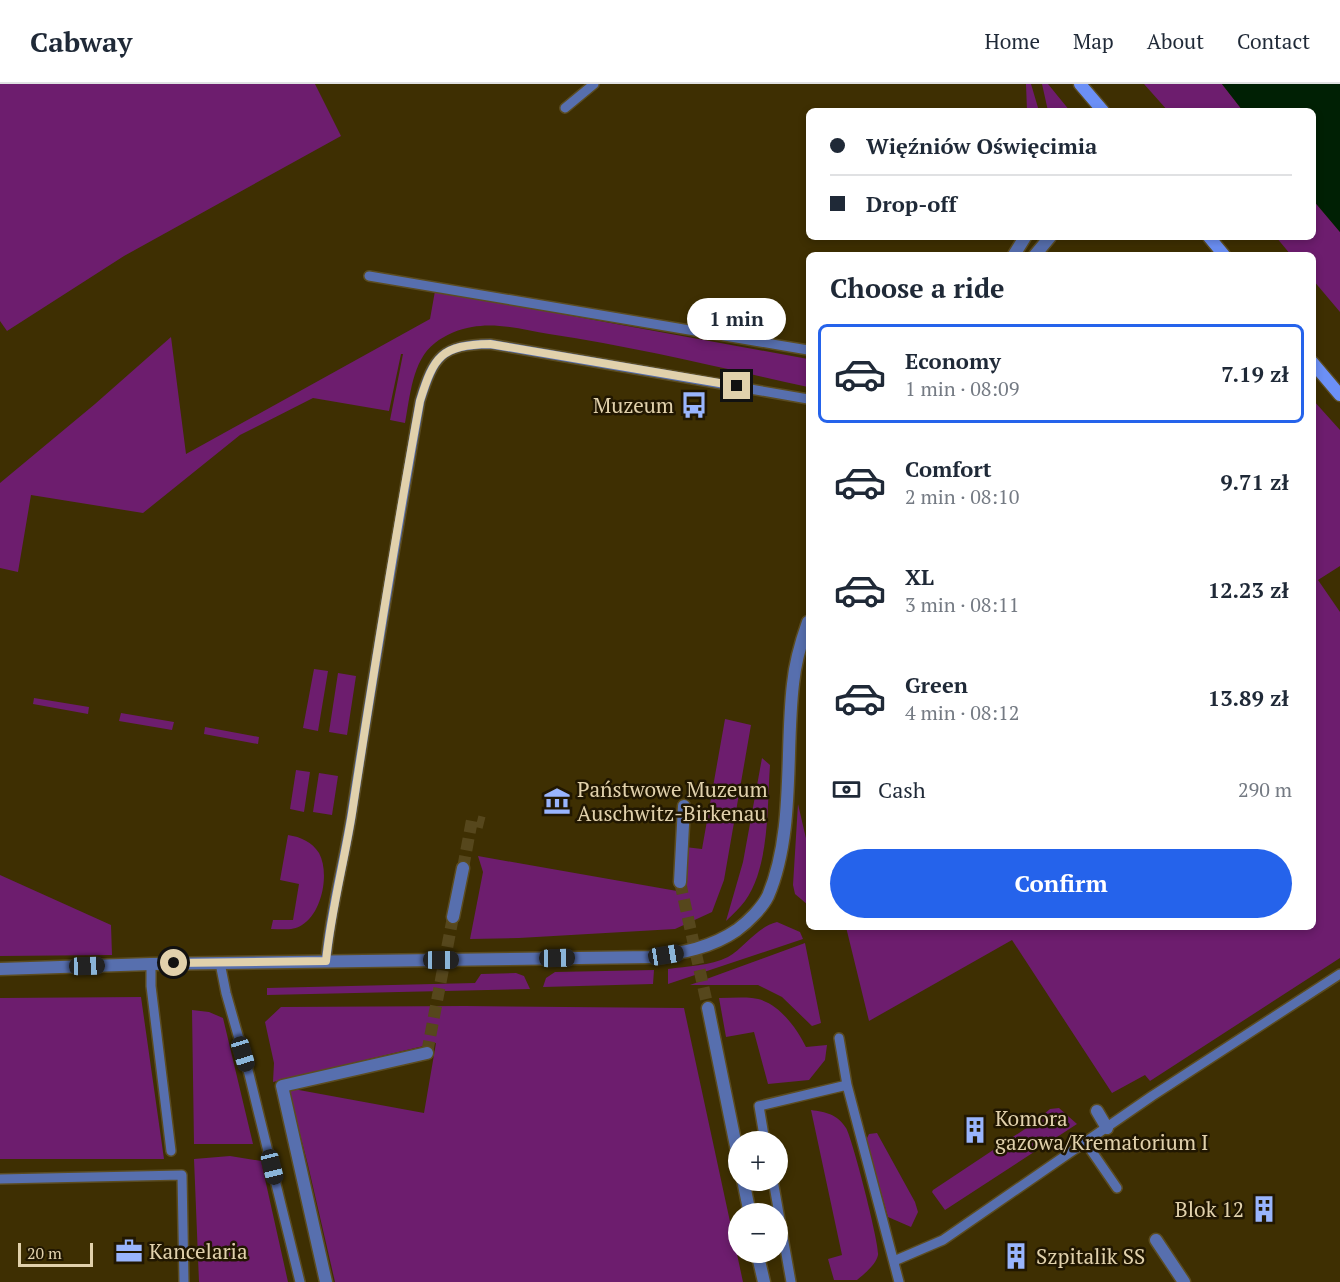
<!DOCTYPE html>
<meta charset="utf-8">
<style>
:root{--surface:#fff;--page:#f2f2f3;--text:#1f2937;--muted:#747a83;--line:#e0e1e3;--accent:#2563eb}
body{margin:0;font-family:"PT Serif",serif;background:var(--page);color:var(--text);height:100vh;display:flex;flex-direction:column;font-size:22px;white-space:nowrap}
*{box-sizing:border-box;margin:0}
p{font-size:20px;color:var(--muted)}
.icon{flex:none;width:33px;height:33px;fill:none;stroke:currentColor;stroke-width:2;stroke-linecap:round;stroke-linejoin:round}
.map{position:relative;flex:1;overflow:hidden}
.panel{position:absolute;left:806px;top:168px;width:510px;height:678px;display:flex;flex-direction:column;background:var(--surface);border-radius:9px;box-shadow:0 3px 9px #0003}
.panel>*{flex:none}
.hud{position:absolute;left:806px;top:24px;width:510px;height:132px;border-radius:9px;box-shadow:0 3px 9px #0003;display:grid;align-content:center;height:132px;padding:0 24px;background:var(--surface)}
.fabs{position:absolute;left:728px;top:1047px;display:grid;gap:12px}
.fabs a{display:grid;place-items:center;width:60px;height:60px;border-radius:50%;background:var(--surface);box-shadow:0 3px 9px #0003;font-size:30px}
.scale{position:absolute;left:18px;bottom:15px;width:75px;box-sizing:border-box;padding-left:6px;border:3px solid #e1d1ac;border-top:0;font-size:16px;line-height:21px;white-space:nowrap;color:#e1d1ac;-webkit-text-stroke:4px #211701;paint-order:stroke}
.end{position:absolute;width:27px;height:27px;margin:-14px;border:8px solid #e1d1ac;background:#111;box-shadow:0 0 0 3px #111}
.from{border-radius:50%}
.bubble{position:absolute;height:42px;border-radius:21px;background:var(--surface);box-shadow:0 3px 9px #0003;font-size:20px;font-weight:700;line-height:42px;text-align:center}
.car{position:absolute;width:18px;height:36px;margin:-18px -9px;border-radius:8px;box-shadow:0 0 4px 2px #0007;background:linear-gradient(#222 24%,#8ab4d8 0 40%,#222 0 76%,#8ab4d8 0 86%,#222 0)}
.hud b{display:flex;align-items:center;gap:21px;height:57px;font-size:22px}
.hud b+b{border-top:2px solid var(--line)}
.hud i{width:15px;height:15px;background:var(--text)}
ul{padding:0;list-style:none}
li{display:flex;align-items:center;gap:18px;height:99px;margin:0 12px 9px;padding:0 12px;border:3px solid transparent;border-radius:9px}
li div{flex:1}
li b{display:block;font-size:22px}
li em{font-style:normal;font-weight:700}
li.on{border-color:var(--accent)}
li>.icon{width:54px;height:54px;stroke-width:1.5}
h2{padding:0 24px;font-size:27px;line-height:72px}
.pay{display:flex;align-items:center;gap:15px;height:66px;padding:0 24px;font-size:22px}
.pay p{margin-inline-start:auto}
.primary-button{display:flex;gap:12px;margin-top:auto;padding:12px 24px}
.primary-button a{flex:1;height:69px;border-radius:36px;background:var(--accent);color:#fff;font-size:24px;font-weight:700;line-height:69px;text-align:center}
header{display:flex;align-items:center;gap:36px;box-sizing:border-box;height:84px;padding:0 30px;background:var(--surface);border-bottom:2px solid var(--line)}
header strong{font-size:28px}
nav{display:flex;gap:33px;margin-inline-start:auto;font-size:21px}
.map>svg:first-child{display:block}
.green{fill:#6d1d6e}
.water{fill:#002004}
.lines{fill:none;stroke-linecap:round;stroke-linejoin:round}
.pedestrian-tunnel{stroke:#56471c;stroke-width:12;stroke-dasharray:12 6;stroke-linecap:butt}
.service-casing{stroke:#5b4c21;stroke-width:12}
.pedestrian-casing{stroke:#5b4c21;stroke-width:15}
.tertiary-casing{stroke:#5b4c21;stroke-width:15}
.secondary-casing{stroke:#5b4c21;stroke-width:15}
.service{stroke:#576fae;stroke-width:9}
.pedestrian{stroke:#576fae;stroke-width:12}
.tertiary{stroke:#576fae;stroke-width:12}
.secondary{stroke:#6c90f6;stroke-width:12}
.route{stroke:#e1d1ac;stroke-width:8}
.labels{text-anchor:middle;dominant-baseline:central;stroke-width:5;stroke-linejoin:round;paint-order:stroke}
.poi-label{font-size:21px;fill:#e1d1ac;stroke:#211701;text-anchor:start}
</style>
<header>
<strong>Cabway</strong>
<nav><a>Home</a><a>Map</a><a>About</a><a>Contact</a></nav>
</header>
<div class="map">
<svg width="1340" height="1198" viewBox="0 0 1340 1198">
<rect width="100%" height="100%" fill="#3e2f02"/>
<!-- green -->
<path class="green" d="M 0,0 L 315,0 L 341,52 L 124,172 L 7,247 L 0,237 Z
M 1026,0 L 1031,0 L 1039,27 L 1027,27 Z
M 1042,0 L 1048,0 L 1070,27 L 1048,27 Z
M 1144,0 L 1222,0 L 1243,27 L 1168,27 Z
M 1313,116 L 1340,148 L 1340,228 L 1313,196 L 1312,171 L 1291,171 L 1276,153 L 1312,153 Z
M 435,207 L 808,275 L 808,303 C 722,284 636,263 549,250 C 524,246 497,238 472,243 C 459,245 445,251 435,259 C 412,276 410,314 405,339 L 390,336 L 403,270 L 401,270 L 389,327 L 313,314 L 240,351 L 143,429 L 31,411 L 18,488 L 0,484 L 0,399 L 95,320 L 171,253 L 186,370 L 430,235 Z
M 1313,316 L 1340,346 L 1340,482 L 1318,496 L 1340,528 L 1340,874 L 1150,997 L 1145,991 L 1112,1009 L 1012,856 L 869,937 L 846,843 L 1312,843 Z
M 314,585 L 328,587 L 318,647 L 303,644 Z
M 338,589 L 356,592 L 347,651 L 329,648 Z
M 34,614 L 89,623 L 88,630 L 33,620 Z
M 121,629 L 174,638 L 172,646 L 119,637 Z
M 725,635 L 751,641 L 724,796 L 712,828 L 675,845 L 519,854 L 470,855 L 483,788 L 478,772 L 677,807 L 685,763 L 702,765 Z
M 205,643 L 259,653 L 258,660 L 204,650 Z
M 762,674 L 770,681 C 767,722 770,782 745,817 C 740,824 733,830 726,837 L 743,778 Z
M 296,686 L 310,688 L 304,728 L 290,725 Z
M 319,689 L 338,692 L 332,731 L 313,728 Z
M 798,720 L 808,763 L 808,821 L 795,810 L 793,801 Z
M 288,751 C 301,753 312,758 319,769 C 330,789 322,829 302,841 C 293,847 282,845 271,845 L 273,836 L 293,836 L 299,800 L 280,796 Z
M 0,791 L 111,841 L 112,871 L 0,872 Z
M 777,838 L 800,848 L 803,855 L 668,900 L 668,885 C 687,882 710,882 728,873 C 745,863 757,843 777,838 Z
M 805,859 L 821,939 L 812,942 L 782,913 L 758,901 L 690,901 Z
M 654,886 L 653,900 L 543,903 L 546,894 L 555,888 Z
M 516,889 L 524,892 L 530,905 L 267,911 L 267,904 L 475,899 L 481,890 Z
M 141,913 L 164,1075 L 0,1075 L 0,914 Z
M 719,914 C 730,914 741,913 752,914 C 777,916 796,943 806,963 L 827,961 L 825,976 L 809,996 L 768,1000 L 754,948 L 726,953 Z
M 465,922 L 684,924 L 743,1198 L 335,1198 L 308,1081 L 288,1004 L 424,1029 L 436,959 L 273,998 L 274,979 L 265,938 L 281,923 Z
M 192,926 L 209,928 L 223,934 L 253,1060 L 194,1060 Z
M 1059,1024 L 1077,1040 L 945,1126 L 932,1108 L 933,1106 L 1031,1041 L 1050,1025 Z
M 811,1026 C 826,1028 837,1030 846,1044 C 852,1053 880,1162 878,1171 C 876,1181 864,1190 857,1196 L 834,1196 L 828,1175 L 842,1171 Z
M 877,1049 L 915,1118 L 918,1128 L 911,1143 L 888,1133 L 866,1056 L 869,1050 Z
M 230,1072 L 261,1077 L 288,1198 L 199,1198 L 194,1075 Z"/>
<!-- water -->
<path class="water" d="M 1222,0 L 1340,0 L 1340,148 L 1313,116 L 1312,27 L 1243,27 Z"/>
<g class="lines">
<!-- pedestrian-tunnel -->
<path class="pedestrian-tunnel" d="M 463,784 L 472,736 L 484,739
M 680,798 L 708,924
M 427,969 L 453,833"/>
<defs>
<path id="service" d="M 565,24 L 594,0
M 369,192 L 808,266
M 326,877 C 330,829 343,782 351,734 C 372,595 396,456 420,317 C 434,272 441,261 490,260 L 808,315
M 220,879 L 226,909 L 249,990 L 300,1198
M 151,880 L 151,902 L 171,1067
M 839,954 L 847,1001 L 899,1198
M 765,1058 L 759,1022 L 847,1001
M 1086,1059 L 1117,1104
M 0,1095 L 182,1091 L 184,1198
M 773,1096 L 791,1198
M 894,1177 L 943,1156 L 1152,1012 L 1340,890"/>
<path id="pedestrian" d="M 680,798 L 684,722
M 453,833 L 463,784
M 708,924 L 738,1072
M 1097,1027 L 1107,1044
M 743,1096 L 750,1130
M 1156,1156 L 1184,1198
M 757,1168 L 764,1198
M 326,1198 L 282,1002 L 427,969"/>
<path id="tertiary" d="M 1014,171 L 1025,153
M 1035,171 L 1050,153
M 0,885 L 151,880 L 651,873 C 682,869 711,864 737,846 C 748,838 762,824 768,812 C 795,749 785,667 793,600 C 795,578 801,558 808,538"/>
<path id="secondary" d="M 1080,0 L 1103,27
M 1209,153 L 1224,171
M 1312,278 L 1340,311"/>
</defs>
<!-- service casing -->
<use href="#service" class="service-casing"/>
<!-- pedestrian casing -->
<use href="#pedestrian" class="pedestrian-casing"/>
<!-- tertiary casing -->
<use href="#tertiary" class="tertiary-casing"/>
<!-- secondary casing -->
<use href="#secondary" class="secondary-casing"/>
<!-- service -->
<use href="#service" class="service"/>
<!-- pedestrian -->
<use href="#pedestrian" class="pedestrian"/>
<!-- tertiary -->
<use href="#tertiary" class="tertiary"/>
<!-- secondary -->
<use href="#secondary" class="secondary"/>
</g>
<g class="lines">
<!-- route -->
<path class="route" d="M 174,879 L 326,877 C 331,827 344,779 352,729 C 373,592 395,454 420,317 C 434,272 441,261 490,260 L 737,302"/>
</g>
<!-- icons -->
<defs>
<symbol id="bus-bare" viewBox="-9 -9 18 18"><path d="M-5-6H5V4H4V6H2V4H-2V6H-4V4H-5ZM-3.5-4V0h7V-4ZM-3.5 1.2v1.5H-2V1.2ZM2 1.2v1.5H3.5V1.2Z" fill="#99b5fd" stroke="#211701" stroke-width="2.5" paint-order="stroke"/></symbol>
<symbol id="museum-bare" viewBox="-9 -9 18 18"><path d="M0-6L6-3V-2H-6V-3ZM-5-1h2V3h-2ZM-1-1h2V3h-2ZM3-1h2V3H3ZM-6 4H6V6H-6Z" fill="#99b5fd" stroke="#211701" stroke-width="2.5" paint-order="stroke"/></symbol>
<symbol id="building-bare" viewBox="-9 -9 18 18"><path d="M-4-6H4V6H1V3H-1V6H-4ZM-2.5-4.3h1.7v1.8h-1.7ZM.8-4.3h1.7v1.8H.8ZM-2.5-1h1.7V.8h-1.7ZM.8-1h1.7V.8H.8Z" fill="#99b5fd" stroke="#211701" stroke-width="2.5" paint-order="stroke"/></symbol>
<symbol id="office-bare" viewBox="-9 -9 18 18"><path d="M-6-3h4V-5.5h4V-3h4V5H-6ZM-1-4.5V-3h2v-1.5ZM-6 0V1H6V0Z" fill="#99b5fd" stroke="#211701" stroke-width="2.5" paint-order="stroke"/></symbol>
</defs>
<g fill-rule="evenodd">
<use href="#bus-bare" x="675" y="302" width="38" height="38"/>
<use href="#museum-bare" x="538" y="698" width="38" height="38"/>
<use href="#building-bare" x="956" y="1027" width="38" height="38"/>
<use href="#building-bare" x="1245" y="1106" width="38" height="38"/>
<use href="#office-bare" x="110" y="1148" width="38" height="38"/>
<use href="#building-bare" x="997" y="1153" width="38" height="38"/>
</g>
<g class="labels">
<!-- poi labels -->
<g class="poi-label">
<text x="674" y="321" text-anchor="end">Muzeum</text>
<text x="577" y="705">Państwowe Muzeum<tspan x="577" dy="24">Auschwitz-Birkenau</tspan></text>
<text x="995" y="1034">Komora<tspan x="995" dy="24">gazowa/Krematorium I</tspan></text>
<text x="1244" y="1125" text-anchor="end">Blok 12</text>
<text x="149" y="1167">Kancelaria</text>
<text x="1036" y="1172">Szpitalik SS</text>
</g>
</g>
</svg>
<div class="fabs">
<a>+</a>
<a>−</a>
</div>
<div class="scale">20 m</div>
<i class="end from" style="left:174px;top:879px"></i>
<i class="end" style="left:737px;top:302px"></i>
<div class="bubble" style="left:687px;top:214px;width:99px">1 min</div>
<i class="car" style="left:666px;top:871px;rotate:81deg"></i>
<i class="car" style="left:557px;top:874px;rotate:89deg"></i>
<i class="car" style="left:441px;top:876px;rotate:90deg"></i>
<i class="car" style="left:87px;top:882px;rotate:88deg"></i>
<i class="car" style="left:243px;top:970px;rotate:163deg"></i>
<i class="car" style="left:272px;top:1083px;rotate:166deg"></i>
<div class="hud">
<b><i class="from"></i>Więźniów Oświęcimia</b>
<b><i></i>Drop-off</b>
</div>
<section class="panel">
<h2>Choose a ride</h2>
<ul>
<li class="on"><svg class="icon" aria-label="car" viewBox="0 0 24 24"><path d="M5 17H2v-5l4-1 3-4h7l3 4 3 1v5h-3M9 17h6M6 11h13"/><circle cx="7" cy="17" r="2"/><circle cx="17" cy="17" r="2"/></svg><div><b>Economy</b><p>1 min · 08:09</p></div><em>7.19 zł</em></li>
<li><svg class="icon" aria-label="car" viewBox="0 0 24 24"><path d="M5 17H2v-5l4-1 3-4h7l3 4 3 1v5h-3M9 17h6M6 11h13"/><circle cx="7" cy="17" r="2"/><circle cx="17" cy="17" r="2"/></svg><div><b>Comfort</b><p>2 min · 08:10</p></div><em>9.71 zł</em></li>
<li><svg class="icon" aria-label="car" viewBox="0 0 24 24"><path d="M5 17H2v-5l4-1 3-4h7l3 4 3 1v5h-3M9 17h6M6 11h13"/><circle cx="7" cy="17" r="2"/><circle cx="17" cy="17" r="2"/></svg><div><b>XL</b><p>3 min · 08:11</p></div><em>12.23 zł</em></li>
<li><svg class="icon" aria-label="car" viewBox="0 0 24 24"><path d="M5 17H2v-5l4-1 3-4h7l3 4 3 1v5h-3M9 17h6M6 11h13"/><circle cx="7" cy="17" r="2"/><circle cx="17" cy="17" r="2"/></svg><div><b>Green</b><p>4 min · 08:12</p></div><em>13.89 zł</em></li>
</ul>
<div class="pay"><svg class="icon" aria-label="cash" viewBox="0 0 24 24"><path d="M3 7h18v10H3z"/><circle cx="12" cy="12" r="2"/></svg>Cash<p>290 m</p></div>
<div class="primary-button"><a>Confirm</a></div>
</section>
</div>
